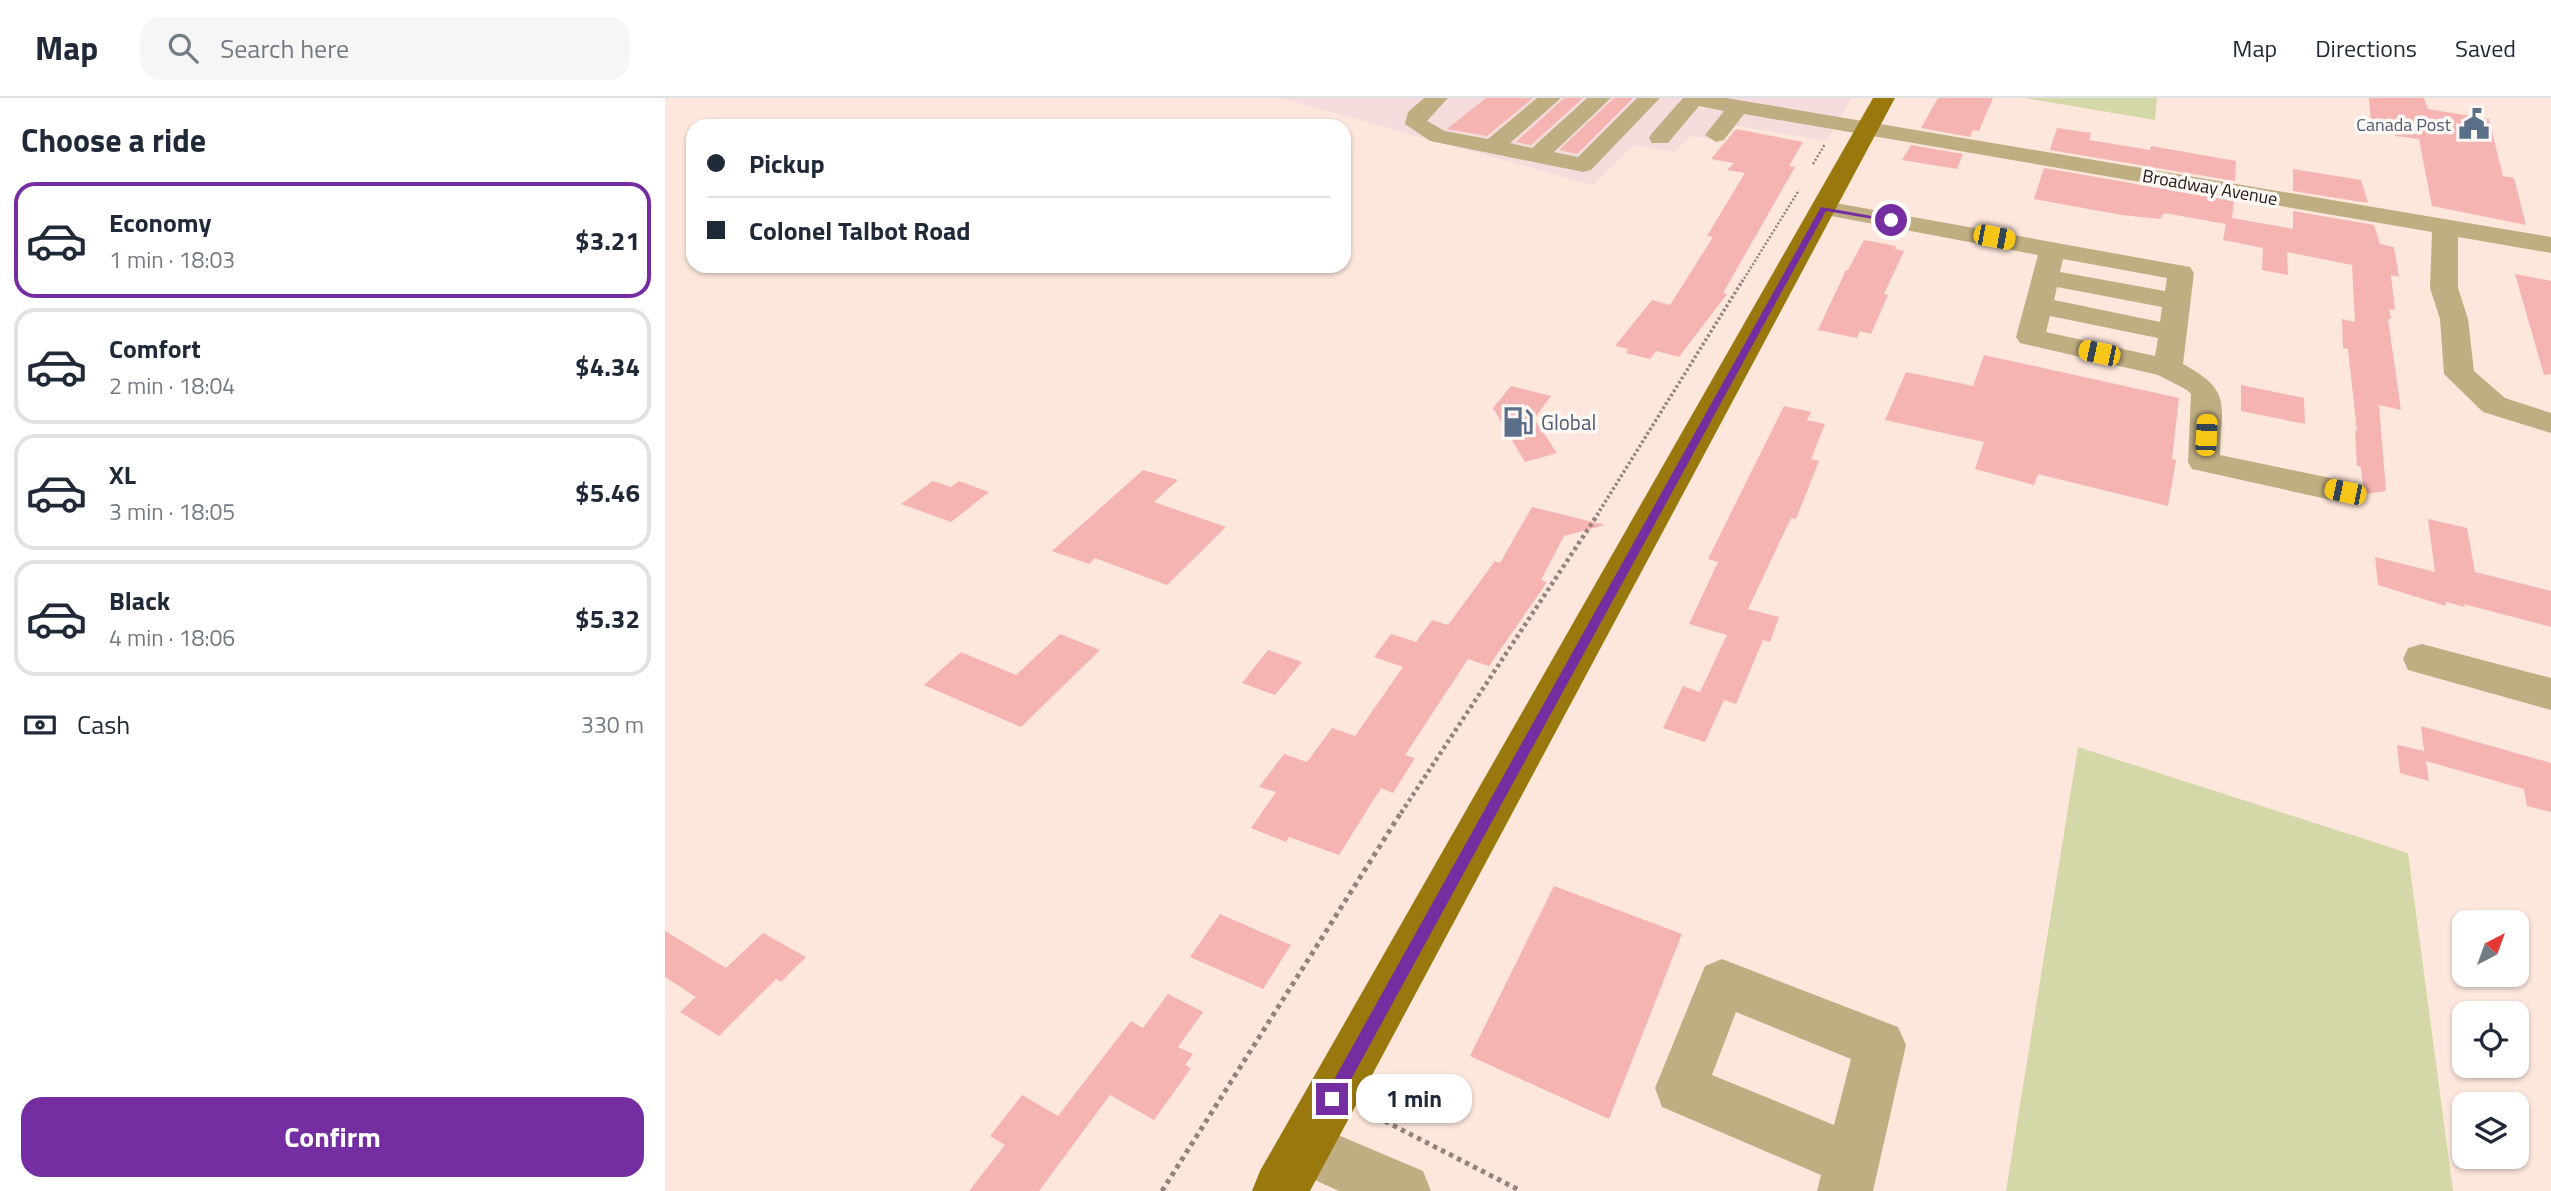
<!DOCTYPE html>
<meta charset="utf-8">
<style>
:root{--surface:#fff;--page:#f6f6f7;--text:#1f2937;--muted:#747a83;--line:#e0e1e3;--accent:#752ea1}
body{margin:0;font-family:"Titillium Web",sans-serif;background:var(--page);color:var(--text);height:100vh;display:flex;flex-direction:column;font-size:26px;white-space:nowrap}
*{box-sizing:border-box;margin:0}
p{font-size:23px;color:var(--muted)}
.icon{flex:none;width:38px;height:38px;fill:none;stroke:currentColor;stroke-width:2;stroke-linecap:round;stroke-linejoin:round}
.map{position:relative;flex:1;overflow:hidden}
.sheet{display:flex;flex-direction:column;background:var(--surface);width:665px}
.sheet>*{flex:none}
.banner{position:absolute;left:21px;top:21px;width:665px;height:154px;border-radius:21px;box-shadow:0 2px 5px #0004;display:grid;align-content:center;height:154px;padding:0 21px;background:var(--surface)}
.needle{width:46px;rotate:41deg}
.fabs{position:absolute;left:1787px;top:812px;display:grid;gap:14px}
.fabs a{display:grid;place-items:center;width:77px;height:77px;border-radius:14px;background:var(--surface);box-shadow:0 2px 5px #0004;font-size:35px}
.end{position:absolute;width:32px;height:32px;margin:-16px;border:9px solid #752ea1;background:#fff;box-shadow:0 0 0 4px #fff}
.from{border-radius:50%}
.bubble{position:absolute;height:49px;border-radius:21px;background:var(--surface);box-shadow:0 2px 5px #0004;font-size:23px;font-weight:700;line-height:49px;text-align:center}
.car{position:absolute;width:21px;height:42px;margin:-21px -10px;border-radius:9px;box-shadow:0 0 5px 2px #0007;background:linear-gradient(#f5c518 24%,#345 0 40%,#f5c518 0 76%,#345 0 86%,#f5c518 0)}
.banner b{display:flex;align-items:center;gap:24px;height:66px;font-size:26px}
.banner b+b{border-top:2px solid var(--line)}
.banner i{width:18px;height:18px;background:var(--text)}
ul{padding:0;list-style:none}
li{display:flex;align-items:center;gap:21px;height:116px;margin:0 14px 10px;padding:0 7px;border:4px solid var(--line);border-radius:21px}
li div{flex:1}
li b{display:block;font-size:26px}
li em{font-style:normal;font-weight:700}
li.active{border-color:var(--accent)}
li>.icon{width:63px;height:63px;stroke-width:1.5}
h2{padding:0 21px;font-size:32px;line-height:84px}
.pay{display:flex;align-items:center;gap:18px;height:77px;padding:0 21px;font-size:26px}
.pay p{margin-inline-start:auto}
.primary-button{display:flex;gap:14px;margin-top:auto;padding:14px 21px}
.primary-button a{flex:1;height:80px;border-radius:21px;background:var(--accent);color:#fff;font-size:28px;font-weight:700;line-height:80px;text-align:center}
header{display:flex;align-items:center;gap:42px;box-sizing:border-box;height:98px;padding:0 35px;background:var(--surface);border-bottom:2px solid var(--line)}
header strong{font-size:33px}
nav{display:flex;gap:38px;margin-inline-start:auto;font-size:24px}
.search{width:490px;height:63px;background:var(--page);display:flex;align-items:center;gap:18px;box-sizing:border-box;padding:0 24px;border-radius:21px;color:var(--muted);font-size:26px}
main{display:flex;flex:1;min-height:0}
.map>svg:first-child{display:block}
.industrial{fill:#f6dbdc}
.green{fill:#d4d8a8}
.building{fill:#f5b3b1}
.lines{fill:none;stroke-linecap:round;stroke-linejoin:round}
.path-far3{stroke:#93837c;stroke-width:2.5;stroke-dasharray:2 2;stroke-linecap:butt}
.path-far2{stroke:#93837c;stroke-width:3.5;stroke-dasharray:2.5 2.5;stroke-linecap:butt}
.path-far1{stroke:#93837c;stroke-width:4.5;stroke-dasharray:3.5 3.5;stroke-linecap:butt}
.path{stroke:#93837c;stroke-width:5;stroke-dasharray:4.5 4.5;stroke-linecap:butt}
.minor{fill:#c0ae83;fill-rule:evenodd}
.major{fill:#99790d;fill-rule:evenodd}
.route{fill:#752ea1}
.labels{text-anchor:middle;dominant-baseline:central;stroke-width:7;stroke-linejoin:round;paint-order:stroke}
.far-service-label{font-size:18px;fill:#4e5e75;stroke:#fef8f5;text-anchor:end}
.far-street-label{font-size:18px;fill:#221814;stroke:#fef8f5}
.service-label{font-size:21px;fill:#4e5e75;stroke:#fef8f5;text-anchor:start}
</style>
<header>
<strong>Map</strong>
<div class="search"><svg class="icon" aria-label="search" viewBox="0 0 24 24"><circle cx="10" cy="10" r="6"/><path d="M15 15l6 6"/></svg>Search here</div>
<nav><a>Map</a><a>Directions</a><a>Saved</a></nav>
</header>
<main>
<section class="sheet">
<h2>Choose a ride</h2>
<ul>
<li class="active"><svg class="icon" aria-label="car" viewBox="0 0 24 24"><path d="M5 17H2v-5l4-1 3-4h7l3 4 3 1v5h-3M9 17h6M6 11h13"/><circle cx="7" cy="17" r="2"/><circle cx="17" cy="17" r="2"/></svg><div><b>Economy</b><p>1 min · 18:03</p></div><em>$3.21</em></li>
<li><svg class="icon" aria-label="car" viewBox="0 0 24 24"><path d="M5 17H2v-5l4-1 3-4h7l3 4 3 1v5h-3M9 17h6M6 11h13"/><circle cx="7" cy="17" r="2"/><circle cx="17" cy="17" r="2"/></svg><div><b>Comfort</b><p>2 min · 18:04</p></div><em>$4.34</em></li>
<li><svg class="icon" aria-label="car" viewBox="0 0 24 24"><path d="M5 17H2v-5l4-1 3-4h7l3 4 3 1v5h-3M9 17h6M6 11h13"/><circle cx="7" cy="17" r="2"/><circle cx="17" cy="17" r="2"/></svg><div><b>XL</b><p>3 min · 18:05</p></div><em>$5.46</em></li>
<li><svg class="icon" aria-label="car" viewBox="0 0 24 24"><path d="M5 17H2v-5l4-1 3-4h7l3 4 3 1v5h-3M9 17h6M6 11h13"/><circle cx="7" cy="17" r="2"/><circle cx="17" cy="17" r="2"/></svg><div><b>Black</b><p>4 min · 18:06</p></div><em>$5.32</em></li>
</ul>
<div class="pay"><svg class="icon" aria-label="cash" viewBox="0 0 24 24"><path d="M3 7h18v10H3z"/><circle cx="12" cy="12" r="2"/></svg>Cash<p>330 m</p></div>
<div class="primary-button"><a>Confirm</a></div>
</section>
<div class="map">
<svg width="1886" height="1093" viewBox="0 0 1886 1093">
<rect width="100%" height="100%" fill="#fde7dc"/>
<!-- industrial -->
<path class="industrial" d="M 616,0 L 1186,0 L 1162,43 L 1067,27 L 1055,43 L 1026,38 L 1008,54 L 969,47 L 927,87 Z"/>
<!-- green -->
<path class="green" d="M 1360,0 L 1492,0 L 1490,22 Z
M 1413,649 L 1743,755 L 1788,1093 L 1341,1093 Z"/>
<!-- building -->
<path class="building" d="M 821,0 L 868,0 L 822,38 L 782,31 Z
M 899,0 L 918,0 L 866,47 L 851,44 Z
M 949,0 L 968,0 L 912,56 L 894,52 Z
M 1273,0 L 1328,0 L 1314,33 L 1308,32 L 1305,39 L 1256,30 Z
M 1704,0 L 1759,0 L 1763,11 L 1824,21 L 1838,78 L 1849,80 L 1861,127 L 1767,108 L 1754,41 L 1730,38 L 1729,27 L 1706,24 Z
M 1392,30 L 1426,35 L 1424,42 L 1485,52 L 1486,48 L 1571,63 L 1570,83 L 1385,52 Z
M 1071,31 L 1138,44 L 1124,68 L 1130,69 L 1058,195 L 1062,196 L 1014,259 L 991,253 L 985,261 L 961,255 L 963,251 L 950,248 L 987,202 L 1005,207 L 1048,139 L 1042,138 L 1080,75 L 1062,72 L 1069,65 L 1046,61 Z
M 1246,47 L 1298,56 L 1292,71 L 1237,62 Z
M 1379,70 L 1569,103 L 1567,120 L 1628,131 L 1628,113 L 1709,127 L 1715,146 L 1729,149 L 1734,179 L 1726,177 L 1730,212 L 1724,211 L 1726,221 L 1723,221 L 1736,312 L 1714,307 L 1721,393 L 1699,396 L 1696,369 L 1692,368 L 1690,332 L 1692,333 L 1683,251 L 1678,250 L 1677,221 L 1690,224 L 1687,167 L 1622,154 L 1623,177 L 1597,172 L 1598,150 L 1558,142 L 1561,126 L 1499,115 L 1495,121 L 1457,117 L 1369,101 Z
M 1628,71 L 1696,82 L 1703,105 L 1628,93 Z
M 1199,142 L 1231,148 L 1230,151 L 1239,153 L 1219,196 L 1223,197 L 1206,236 L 1195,233 L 1192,240 L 1153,232 L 1181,172 L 1183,172 Z
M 1850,176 L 1886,183 L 1886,276 L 1879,277 Z
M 1319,257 L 1514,300 L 1507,361 L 1511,362 L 1503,408 L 1373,376 L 1369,387 L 1310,371 L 1319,344 L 1220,322 L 1241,274 L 1308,288 Z
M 1576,287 L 1639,300 L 1640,326 L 1576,313 Z
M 846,288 L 886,298 L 869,321 L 892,355 L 860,364 L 828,310 Z
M 1119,308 L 1146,314 L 1142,322 L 1160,326 L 1146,361 L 1154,363 L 1131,421 L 1126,420 L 1083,511 L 1114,519 L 1105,544 L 1098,542 L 1071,606 L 1059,602 L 1040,644 L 998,630 L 1018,588 L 1035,594 L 1062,537 L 1024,526 L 1053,464 L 1043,461 Z
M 478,372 L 513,382 L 489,404 L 561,429 L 502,487 L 430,460 L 424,466 L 387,453 Z
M 268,383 L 286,389 L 294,383 L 324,394 L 286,424 L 236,406 Z
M 867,409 L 940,427 L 899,438 L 876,482 L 882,484 L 824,568 L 803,561 L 740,657 L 750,660 L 728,695 L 716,690 L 674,757 L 624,739 L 621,744 L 586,730 L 611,694 L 594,689 L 619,656 L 642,664 L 667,630 L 690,638 L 738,569 L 709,559 L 726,536 L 751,544 L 767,522 L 783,527 L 830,463 L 835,465 Z
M 1763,421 L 1802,430 L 1810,474 L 1886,493 L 1886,529 L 1799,506 L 1800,509 L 1781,504 L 1781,508 L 1713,487 L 1710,459 L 1770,474 Z
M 395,536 L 435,552 L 356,629 L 259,587 L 296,554 L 351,577 Z
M 603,552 L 637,564 L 610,597 L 577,585 Z
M 1756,628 L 1886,665 L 1886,714 L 1862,708 L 1859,691 L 1761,663 L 1764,683 L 1735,675 L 1732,647 L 1759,653 Z
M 889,788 L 1017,836 L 944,1021 L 805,958 Z
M 555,816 L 626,847 L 598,891 L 525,859 Z
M 0,833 L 61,870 L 98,835 L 141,859 L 116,884 L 111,881 L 54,938 L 15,914 L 31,899 L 0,879 Z
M 503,896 L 538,914 L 513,949 L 528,956 L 520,967 L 526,970 L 489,1022 L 445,997 L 374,1093 L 304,1093 L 340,1047 L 325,1038 L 357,997 L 393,1018 L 466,923 L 478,930 Z"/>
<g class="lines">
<!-- path-far3 -->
<path class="path-far3" d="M 1148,66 L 1160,46
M 1077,184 L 1134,92"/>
<!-- path-far2 -->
<path class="path-far2" d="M 932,417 L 1078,182"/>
<!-- path-far1 -->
<path class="path-far1" d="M 736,715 L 933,416"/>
<!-- path -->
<path class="path" d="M 704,1015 L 856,1093
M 497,1093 L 737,713"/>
<!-- minor -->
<path class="minor" d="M 759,0 L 783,0 L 762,23 L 780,33 L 823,41 L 872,0 L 896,0 L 845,45 L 867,50 L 922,0 L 946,0 L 889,54 L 913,59 L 972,0 L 995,0 L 926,72 L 918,74 L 765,43 L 740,26 L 743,14 Z
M 1018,0 L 1061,0 L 1886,139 L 1886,155 L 1793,139 L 1793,190 L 1803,221 L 1809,273 L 1840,300 L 1886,315 L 1886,335 L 1818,314 L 1779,276 L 1775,221 L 1765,190 L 1767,134 L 1079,16 L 1059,42 L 1051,44 L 1040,37 L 1059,13 L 1034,8 L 1003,45 L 987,45 L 984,40 L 987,35 Z
M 1159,103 L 1525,169 L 1529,175 L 1518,266 C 1568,293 1556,306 1555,357 L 1680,383 L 1692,386 L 1697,394 L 1692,402 L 1680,405 L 1527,371 L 1523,364 L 1526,296 L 1522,292 L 1493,277 L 1355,245 L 1351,239 L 1373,157 L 1150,115 L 1147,110 L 1150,105 ZM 1398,161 L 1502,180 L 1500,193 L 1395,174 ZM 1392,189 L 1497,209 L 1495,224 L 1389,202 ZM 1385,218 L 1493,240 L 1490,258 L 1381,234 Z
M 1757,546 L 1886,580 L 1886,612 L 1743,572 L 1738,561 L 1743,550 Z
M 1057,861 L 1233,929 L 1241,947 L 1208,1093 L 1152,1093 L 1156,1077 L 997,1009 L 990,990 L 1040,868 ZM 1071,914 L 1186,961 L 1169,1027 L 1047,977 Z
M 640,1023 L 758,1073 L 766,1093 L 674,1093 L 621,1069 L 613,1050 L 621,1031 Z"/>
<!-- major -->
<path class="major" d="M 1208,0 L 1230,0 L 645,1093 L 587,1093 L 595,1073 Z"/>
</g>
<!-- route -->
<path class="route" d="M 1156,109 L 1230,122 L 1226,124 L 1161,113 L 672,1007 L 661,1007 L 661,996 Z"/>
<!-- icons -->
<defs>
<symbol id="civic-bare" viewBox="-9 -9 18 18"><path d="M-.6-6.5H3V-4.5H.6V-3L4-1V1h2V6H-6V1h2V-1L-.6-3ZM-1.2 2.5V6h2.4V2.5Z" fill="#5c6f8a" stroke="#fef8f5" stroke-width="2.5" paint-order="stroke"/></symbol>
<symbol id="fuel-bare" viewBox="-9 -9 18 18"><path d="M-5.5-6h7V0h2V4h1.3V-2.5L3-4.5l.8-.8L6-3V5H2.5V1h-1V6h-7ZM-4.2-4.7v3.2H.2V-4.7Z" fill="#5c6f8a" stroke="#fef8f5" stroke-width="2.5" paint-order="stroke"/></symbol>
</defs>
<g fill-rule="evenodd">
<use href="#civic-bare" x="1787" y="4" width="44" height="44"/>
<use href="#fuel-bare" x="831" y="302" width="44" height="44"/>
</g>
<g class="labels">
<!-- far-service labels -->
<g class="far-service-label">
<text x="1786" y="26">Canada Post</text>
</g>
<!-- far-street labels -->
<g class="far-street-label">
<text transform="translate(1545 89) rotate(10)">Broadway Avenue</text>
</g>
<!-- service labels -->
<g class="service-label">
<text x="876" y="324">Global</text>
</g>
</g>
</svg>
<div class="fabs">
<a><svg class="needle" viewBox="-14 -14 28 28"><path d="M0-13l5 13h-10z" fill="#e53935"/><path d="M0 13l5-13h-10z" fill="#747a83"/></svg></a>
<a><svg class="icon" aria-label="locate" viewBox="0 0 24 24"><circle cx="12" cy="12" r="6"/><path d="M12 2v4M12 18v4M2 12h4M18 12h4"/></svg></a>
<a><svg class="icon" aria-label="layers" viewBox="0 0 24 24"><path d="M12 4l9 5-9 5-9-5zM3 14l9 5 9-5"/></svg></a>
</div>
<i class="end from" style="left:1226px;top:122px"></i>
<i class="end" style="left:667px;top:1001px"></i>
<div class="bubble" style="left:691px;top:976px;width:116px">1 min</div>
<i class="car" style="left:1329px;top:139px;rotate:101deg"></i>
<i class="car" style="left:1434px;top:255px;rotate:282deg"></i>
<i class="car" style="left:1541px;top:337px;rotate:3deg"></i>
<i class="car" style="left:1680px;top:394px;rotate:282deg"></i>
<div class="banner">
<b><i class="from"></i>Pickup</b>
<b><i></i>Colonel Talbot Road</b>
</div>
</div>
</main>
